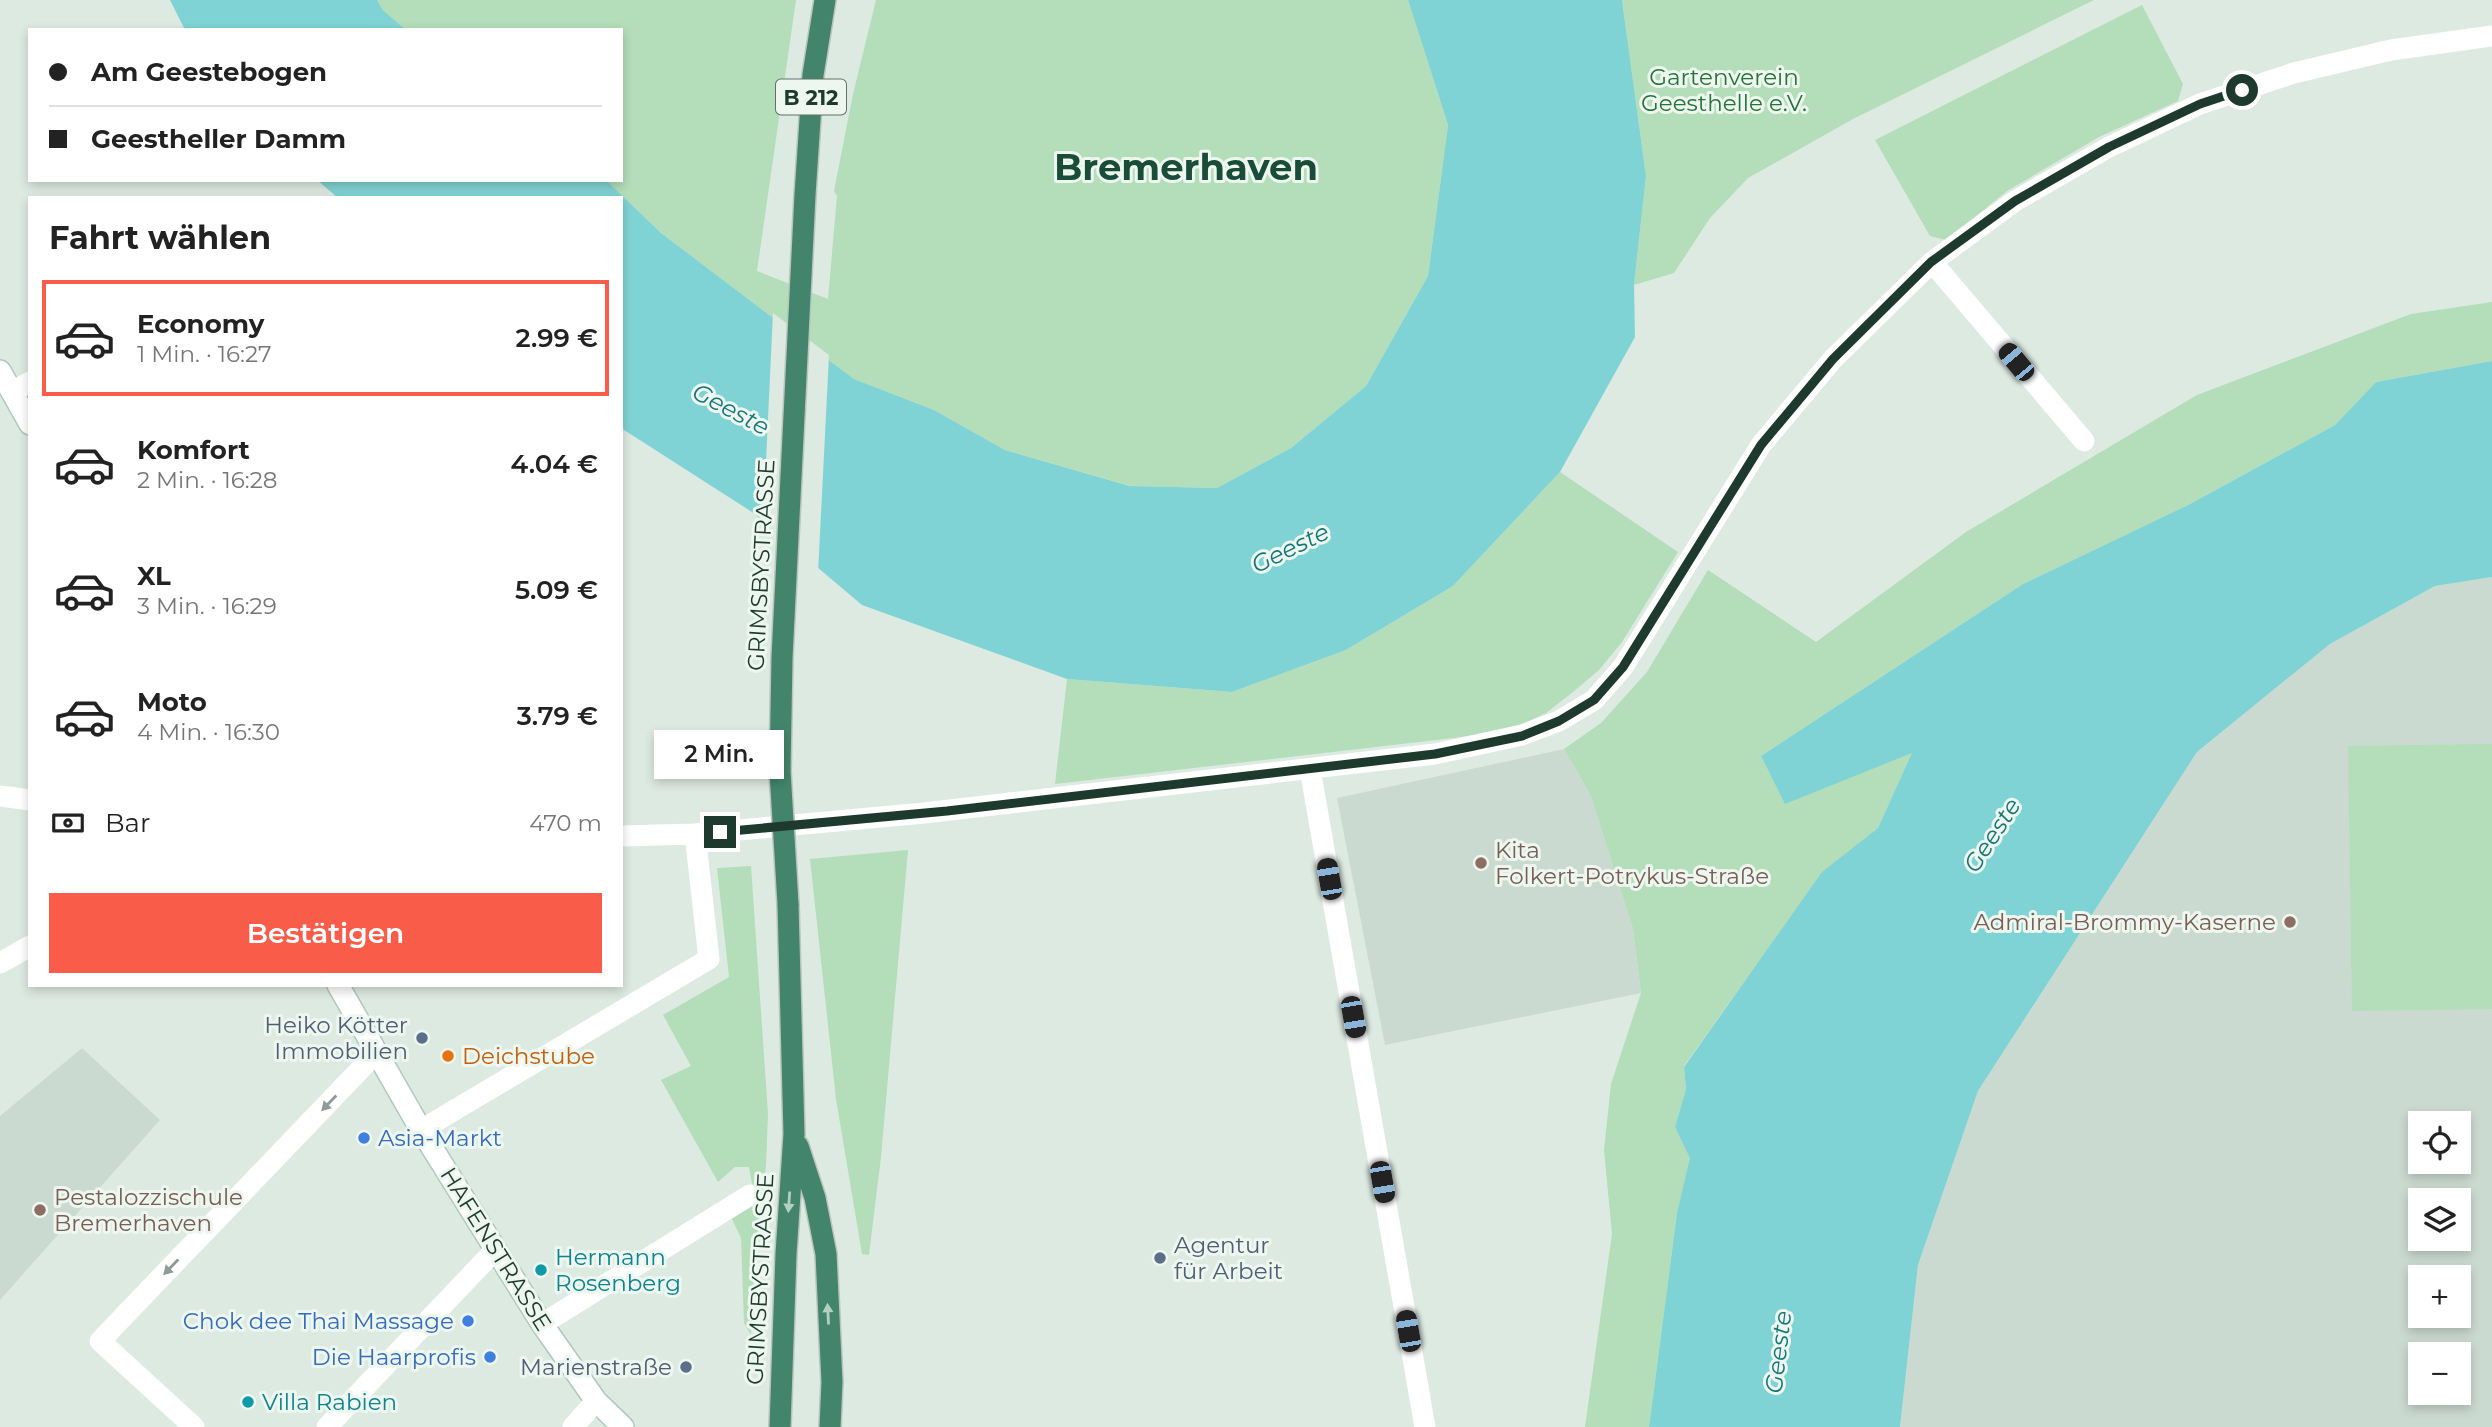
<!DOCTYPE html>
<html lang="de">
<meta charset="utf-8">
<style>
:root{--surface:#fff;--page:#f6f6f6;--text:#222;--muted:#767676;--line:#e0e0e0;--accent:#fa5c4a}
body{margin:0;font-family:Montserrat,sans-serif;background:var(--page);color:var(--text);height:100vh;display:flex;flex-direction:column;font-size:26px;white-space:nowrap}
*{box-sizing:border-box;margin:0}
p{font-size:23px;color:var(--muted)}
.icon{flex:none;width:38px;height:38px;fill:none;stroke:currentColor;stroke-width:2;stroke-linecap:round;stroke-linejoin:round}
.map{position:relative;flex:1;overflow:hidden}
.drawer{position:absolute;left:28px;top:196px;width:595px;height:791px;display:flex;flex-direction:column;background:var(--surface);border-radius:0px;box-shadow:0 4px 10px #0003}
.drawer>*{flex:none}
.banner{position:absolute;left:28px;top:28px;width:595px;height:154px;border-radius:0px;box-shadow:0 4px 10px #0003;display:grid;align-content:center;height:154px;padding:0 21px;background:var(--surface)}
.fabs{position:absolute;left:2408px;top:1111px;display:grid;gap:14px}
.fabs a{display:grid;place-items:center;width:63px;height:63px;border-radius:0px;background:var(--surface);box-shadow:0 4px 10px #0003;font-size:35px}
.end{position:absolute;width:32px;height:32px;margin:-16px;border:9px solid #1e3a2e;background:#fff;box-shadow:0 0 0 4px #fff}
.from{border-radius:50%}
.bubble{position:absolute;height:49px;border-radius:0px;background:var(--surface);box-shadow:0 4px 10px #0003;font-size:23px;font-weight:600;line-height:49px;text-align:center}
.car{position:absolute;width:21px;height:42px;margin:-21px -10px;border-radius:9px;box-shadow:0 0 5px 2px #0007;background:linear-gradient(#222 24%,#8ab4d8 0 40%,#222 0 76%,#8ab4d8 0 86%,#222 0)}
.banner b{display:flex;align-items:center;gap:24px;height:66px;font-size:26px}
.banner b+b{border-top:2px solid var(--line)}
.banner i{width:18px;height:18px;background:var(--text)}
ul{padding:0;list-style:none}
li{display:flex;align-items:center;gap:21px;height:116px;margin:0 14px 10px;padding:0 7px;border:4px solid transparent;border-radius:0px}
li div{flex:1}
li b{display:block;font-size:26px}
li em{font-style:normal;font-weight:600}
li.on{border-color:var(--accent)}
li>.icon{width:63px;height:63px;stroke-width:1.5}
h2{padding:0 21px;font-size:32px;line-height:84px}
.pay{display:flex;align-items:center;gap:18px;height:77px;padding:0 21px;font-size:26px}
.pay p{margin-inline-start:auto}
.cta{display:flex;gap:14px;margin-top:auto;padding:14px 21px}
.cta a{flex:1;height:80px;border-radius:0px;background:var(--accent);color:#fff;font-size:28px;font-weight:600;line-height:80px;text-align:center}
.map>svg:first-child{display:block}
.built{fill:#cbdad1;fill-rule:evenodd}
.green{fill:#b4ddb9}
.water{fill:#80d3d4}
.pier{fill:#ddeae2}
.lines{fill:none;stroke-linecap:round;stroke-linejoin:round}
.secondary-casing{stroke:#afcabd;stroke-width:24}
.trunk-casing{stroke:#bcc4c0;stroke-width:24}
.minor{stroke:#fff;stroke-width:21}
.tertiary{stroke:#fff;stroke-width:21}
.secondary{stroke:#fff;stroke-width:21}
.trunk{stroke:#43856c;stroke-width:21}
.trunk-bridge-casing{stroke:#bcc4c0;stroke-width:24;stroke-linecap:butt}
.trunk-bridge{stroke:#43856c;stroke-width:21}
.oneway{fill:#8e9c96}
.oneway2{fill:#b2cfc2}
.route{stroke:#1e3a2e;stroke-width:9}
.education-dot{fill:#8d6e63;stroke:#edf7f0;stroke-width:2.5}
.service-dot{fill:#5c6f8a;stroke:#edf7f0;stroke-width:2.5}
.food-dot{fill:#e8710a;stroke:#edf7f0;stroke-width:2.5}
.shop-dot{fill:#3f7fe0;stroke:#edf7f0;stroke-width:2.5}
.culture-dot{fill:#0f9aa8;stroke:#edf7f0;stroke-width:2.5}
.labels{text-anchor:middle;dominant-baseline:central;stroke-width:6;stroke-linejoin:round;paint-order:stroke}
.shield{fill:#edf7f0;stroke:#5c7368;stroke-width:2}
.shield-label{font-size:21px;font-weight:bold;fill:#1e3a2e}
.park-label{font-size:23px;fill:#267338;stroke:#edf7f0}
.street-label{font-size:23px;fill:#1e3a2e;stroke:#edf7f0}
.education-label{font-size:23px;fill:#785e54;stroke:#edf7f0;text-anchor:start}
.service-label{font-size:23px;fill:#4e5e75;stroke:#edf7f0;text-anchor:end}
.food-label{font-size:23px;fill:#c56008;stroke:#edf7f0;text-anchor:start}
.shop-label{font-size:23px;fill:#366cbe;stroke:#edf7f0;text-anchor:end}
.culture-label{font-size:23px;fill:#0d838f;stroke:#edf7f0;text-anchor:start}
.water-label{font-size:24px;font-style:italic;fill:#157678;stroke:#edf7f0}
.town-label{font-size:37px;font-weight:bold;fill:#194d39;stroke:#edf7f0}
</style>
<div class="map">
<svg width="2492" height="1427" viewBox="0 0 2492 1427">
<rect width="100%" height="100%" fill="#ddeae2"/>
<!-- built -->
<path class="built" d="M 2492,577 L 2492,1427 L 1900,1427 L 1918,1265 L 1978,1091 L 2197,752 L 2330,644 L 2435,586 ZM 2420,1124 L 2459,1124 L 2459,1162 L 2420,1162 ZM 2420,1200 L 2459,1200 L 2459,1239 L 2420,1239 ZM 2420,1278 L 2459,1278 L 2459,1316 L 2420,1316 ZM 2420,1354 L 2459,1354 L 2459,1393 L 2420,1393 Z
M 1564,749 L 1591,796 L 1633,929 L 1641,993 L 1385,1045 L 1337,798 Z
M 82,1048 L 160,1120 L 0,1300 L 0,1116 Z"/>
<!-- green -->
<path class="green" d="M 377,0 L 796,0 L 757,271 L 828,299 L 837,196 L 834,191 L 853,94 L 876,0 L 1408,0 L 1448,125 L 1428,276 L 1366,386 L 1291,448 L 1217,488 L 1131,486 L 1005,450 L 934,410 L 854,379 L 661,233 L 606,180 L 621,180 L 621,30 L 406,30 L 383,10 Z
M 1622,0 L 2094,0 L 1853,119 L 1748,178 L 1710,218 L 1674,273 L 1634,285 L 1646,176 Z
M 2142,5 L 2183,84 L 2178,101 L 2099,137 L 2007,191 L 1946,240 L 1930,236 L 1875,140 Z
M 2492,302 L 2492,361 L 2376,382 L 2335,425 L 2190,504 L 2023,584 L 1761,756 L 1785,803 L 1913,752 L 1878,828 L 1822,873 L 1684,1066 L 1686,1089 L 1675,1127 L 1691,1158 L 1677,1213 L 1649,1427 L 1585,1427 L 1612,1234 L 1604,1150 L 1611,1084 L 1641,993 L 1633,929 L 1591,796 L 1564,749 L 1601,723 L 1647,672 L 1708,570 L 1816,642 L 1966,532 L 2197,395 L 2411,314 Z
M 1560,472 L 1678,552 L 1622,642 L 1599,670 L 1573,692 L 1546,713 L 1516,727 L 1462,737 L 1055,784 L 1067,679 L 1232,692 L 1346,650 L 1453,586 Z
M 2492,744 L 2492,1009 L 2352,1011 L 2348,746 Z
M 908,850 L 881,1157 L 869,1255 L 862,1254 L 836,1099 L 810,859 Z
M 751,866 L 768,1114 L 766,1165 L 755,1257 L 751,1335 L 744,1323 L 741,1238 L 731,1217 L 754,1195 L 749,1167 L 735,1167 L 718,1182 L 661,1080 L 691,1066 L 663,1015 L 729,977 L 717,868 Z"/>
<!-- water -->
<path class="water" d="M 170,0 L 377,0 L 383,10 L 406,30 L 185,30 Z
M 1408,0 L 1622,0 L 1646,176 L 1634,285 L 1635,337 L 1560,472 L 1453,586 L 1346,650 L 1232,692 L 1067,679 L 862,605 L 752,512 L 621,428 L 621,198 L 338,198 L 317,180 L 606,180 L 661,233 L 854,379 L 934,410 L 1005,450 L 1130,486 L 1217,488 L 1291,448 L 1366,386 L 1428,276 L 1448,125 Z
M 2492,361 L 2492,577 L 2435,586 L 2330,644 L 2197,752 L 1978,1091 L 1918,1265 L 1900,1427 L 1649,1427 L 1677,1213 L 1690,1158 L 1675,1127 L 1686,1089 L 1684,1067 L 1822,872 L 1878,828 L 1912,753 L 1785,804 L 1761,756 L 2023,584 L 2190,504 L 2335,425 L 2376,382 Z"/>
<!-- pier -->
<path class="pier" d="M 773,313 L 829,355 L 818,573 L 763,525 Z"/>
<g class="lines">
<defs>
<path id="secondary" d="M 0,371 L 30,424
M 338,985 L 421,1130 L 542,1324 L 596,1401 L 623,1427"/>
<path id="trunk" d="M 780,771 L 782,658 L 805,195 L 813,75 L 825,0
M 798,1146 L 815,1198 L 826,1254 L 832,1382 L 830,1427
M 780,1427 L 786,1254 L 794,1134 L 788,904"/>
</defs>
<!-- secondary casing -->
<use href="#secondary" class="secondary-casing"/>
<!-- trunk casing -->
<use href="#trunk" class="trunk-casing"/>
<!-- minor -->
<path class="minor" d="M 1932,262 L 2084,441
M 12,392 L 30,382
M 1310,769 L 1425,1427
M 621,836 L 695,834 L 924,813 L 1435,754 L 1522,735 L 1559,721 L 1594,700 L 1623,667 L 1761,445 L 1833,359 L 1932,262 L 2015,201 L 2109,147 L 2200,104 L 2294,73 L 2391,50 L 2492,36
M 0,963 L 30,946
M 421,1130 L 709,959 L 695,834
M 542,1324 L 750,1195
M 194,1427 L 100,1341 L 376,1053
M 327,1427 L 495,1250
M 573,1427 L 596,1401"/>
<!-- tertiary -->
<path class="tertiary" d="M 0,796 L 30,800"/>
<!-- secondary -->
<use href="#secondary" class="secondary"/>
<!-- trunk -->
<use href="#trunk" class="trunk"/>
<defs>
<path id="trunk-bridge" d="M 780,771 L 788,904"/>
</defs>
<!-- trunk-bridge casing -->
<use href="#trunk-bridge" class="trunk-bridge-casing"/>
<!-- trunk-bridge -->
<use href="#trunk-bridge" class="trunk-bridge"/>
</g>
<!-- one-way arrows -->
<defs><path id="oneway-solid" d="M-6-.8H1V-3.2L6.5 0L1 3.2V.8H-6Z" transform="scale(1.75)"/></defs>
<g class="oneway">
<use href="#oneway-solid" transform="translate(329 1103) rotate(134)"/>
<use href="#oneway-solid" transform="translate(171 1267) rotate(134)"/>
</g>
<g class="oneway2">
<use href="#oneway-solid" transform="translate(789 1202) rotate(94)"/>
<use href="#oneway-solid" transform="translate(828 1314) rotate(-93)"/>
</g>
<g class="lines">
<!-- route -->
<path class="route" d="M 720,832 L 947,811 L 1435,754 L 1522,736 L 1559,721 L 1594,700 L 1623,667 L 1761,445 L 1833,359 L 1931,262 L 2015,201 L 2109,147 L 2200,104 L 2242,90"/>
</g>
<!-- markers -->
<g class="education-dot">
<circle cx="1481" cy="863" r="7"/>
<circle cx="2290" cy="922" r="7"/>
<circle cx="40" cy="1210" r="7"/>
</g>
<g class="service-dot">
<circle cx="422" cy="1038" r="7"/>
<circle cx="1160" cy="1258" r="7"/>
<circle cx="686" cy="1367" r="7"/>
</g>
<circle class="food-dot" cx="448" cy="1056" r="7"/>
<g class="shop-dot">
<circle cx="364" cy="1138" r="7"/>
<circle cx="468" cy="1321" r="7"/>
<circle cx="490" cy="1357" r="7"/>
</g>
<g class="culture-dot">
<circle cx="541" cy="1270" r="7"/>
<circle cx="248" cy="1402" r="7"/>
</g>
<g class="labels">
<!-- shield labels -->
<rect class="shield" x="776" y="79.5" width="70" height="35" rx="5"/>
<g class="shield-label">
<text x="811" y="97">B 212</text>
</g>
<!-- park labels -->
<g class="park-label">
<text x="1724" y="77">Gartenverein<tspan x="1724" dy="26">Geesthelle e.V.</tspan></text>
</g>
<!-- street labels -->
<g class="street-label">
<text transform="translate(761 565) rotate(-87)">GRIMSBYSTRASSE</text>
<text transform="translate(496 1249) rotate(58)">HAFENSTRASSE</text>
<text transform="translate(760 1279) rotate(-87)">GRIMSBYSTRASSE</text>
</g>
<!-- education labels -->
<g class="education-label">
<text x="1495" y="850">Kita<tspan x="1495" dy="26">Folkert-Potrykus-Straße</tspan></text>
<text x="2276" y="922" text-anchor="end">Admiral-Brommy-Kaserne</text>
<text x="54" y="1197">Pestalozzischule<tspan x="54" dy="26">Bremerhaven</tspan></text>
</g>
<!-- service labels -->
<g class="service-label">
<text x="408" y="1025">Heiko Kötter<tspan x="408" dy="26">Immobilien</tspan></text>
<text x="1174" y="1245" text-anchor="start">Agentur<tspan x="1174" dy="26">für Arbeit</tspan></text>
<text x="672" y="1367">Marienstraße</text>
</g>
<!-- food labels -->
<g class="food-label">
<text x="462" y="1056">Deichstube</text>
</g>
<!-- shop labels -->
<g class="shop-label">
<text x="378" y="1138" text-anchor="start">Asia-Markt</text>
<text x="454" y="1321">Chok dee Thai Massage</text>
<text x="476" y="1357">Die Haarprofis</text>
</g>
<!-- culture labels -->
<g class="culture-label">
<text x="555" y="1257">Hermann<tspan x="555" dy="26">Rosenberg</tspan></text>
<text x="262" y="1402">Villa Rabien</text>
</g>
<!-- water labels -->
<g class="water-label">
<text transform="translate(731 409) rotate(28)">Geeste</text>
<text transform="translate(1290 548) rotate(-26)">Geeste</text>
<text transform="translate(1992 835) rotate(-57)">Geeste</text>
<text transform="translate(1778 1352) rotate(-83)">Geeste</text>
</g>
<!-- town labels -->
<g class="town-label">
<text x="1186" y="166">Bremerhaven</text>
</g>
</g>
</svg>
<div class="fabs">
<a><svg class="icon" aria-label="locate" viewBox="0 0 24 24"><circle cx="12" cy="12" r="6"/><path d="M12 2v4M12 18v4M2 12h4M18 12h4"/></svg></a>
<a><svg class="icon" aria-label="layers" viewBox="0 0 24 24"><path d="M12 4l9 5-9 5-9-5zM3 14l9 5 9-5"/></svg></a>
<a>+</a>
<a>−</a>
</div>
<i class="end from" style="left:2242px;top:90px"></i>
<i class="end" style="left:720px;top:832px"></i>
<div class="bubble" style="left:654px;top:730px;width:130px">2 Min.</div>
<i class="car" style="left:2016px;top:362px;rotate:320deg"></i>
<i class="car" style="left:1329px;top:879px;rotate:350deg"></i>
<i class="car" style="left:1353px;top:1017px;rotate:170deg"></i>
<i class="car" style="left:1382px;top:1182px;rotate:170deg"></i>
<i class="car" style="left:1408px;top:1331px;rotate:350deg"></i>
<div class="banner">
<b><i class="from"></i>Am Geestebogen</b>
<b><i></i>Geestheller Damm</b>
</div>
<section class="drawer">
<h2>Fahrt wählen</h2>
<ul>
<li class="on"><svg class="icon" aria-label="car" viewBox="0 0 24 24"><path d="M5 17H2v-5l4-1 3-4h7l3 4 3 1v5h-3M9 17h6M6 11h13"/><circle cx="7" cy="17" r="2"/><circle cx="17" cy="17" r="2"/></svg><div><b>Economy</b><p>1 Min. · 16:27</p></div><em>2.99 €</em></li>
<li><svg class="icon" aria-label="car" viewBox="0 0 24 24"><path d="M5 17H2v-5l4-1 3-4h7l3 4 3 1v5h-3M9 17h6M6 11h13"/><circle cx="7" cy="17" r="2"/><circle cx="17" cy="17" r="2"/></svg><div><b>Komfort</b><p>2 Min. · 16:28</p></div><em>4.04 €</em></li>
<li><svg class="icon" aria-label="car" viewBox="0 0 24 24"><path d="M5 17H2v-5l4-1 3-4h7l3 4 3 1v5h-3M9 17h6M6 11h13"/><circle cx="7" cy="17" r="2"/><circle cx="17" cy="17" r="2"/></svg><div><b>XL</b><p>3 Min. · 16:29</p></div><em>5.09 €</em></li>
<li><svg class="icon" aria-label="car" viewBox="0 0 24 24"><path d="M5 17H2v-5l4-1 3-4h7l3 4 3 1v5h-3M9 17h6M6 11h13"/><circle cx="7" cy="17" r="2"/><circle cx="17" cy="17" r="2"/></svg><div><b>Moto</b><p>4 Min. · 16:30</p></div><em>3.79 €</em></li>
</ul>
<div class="pay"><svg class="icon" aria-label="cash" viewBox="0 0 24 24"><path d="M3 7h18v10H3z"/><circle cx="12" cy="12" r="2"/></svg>Bar<p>470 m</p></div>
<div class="cta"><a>Bestätigen</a></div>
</section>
</div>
